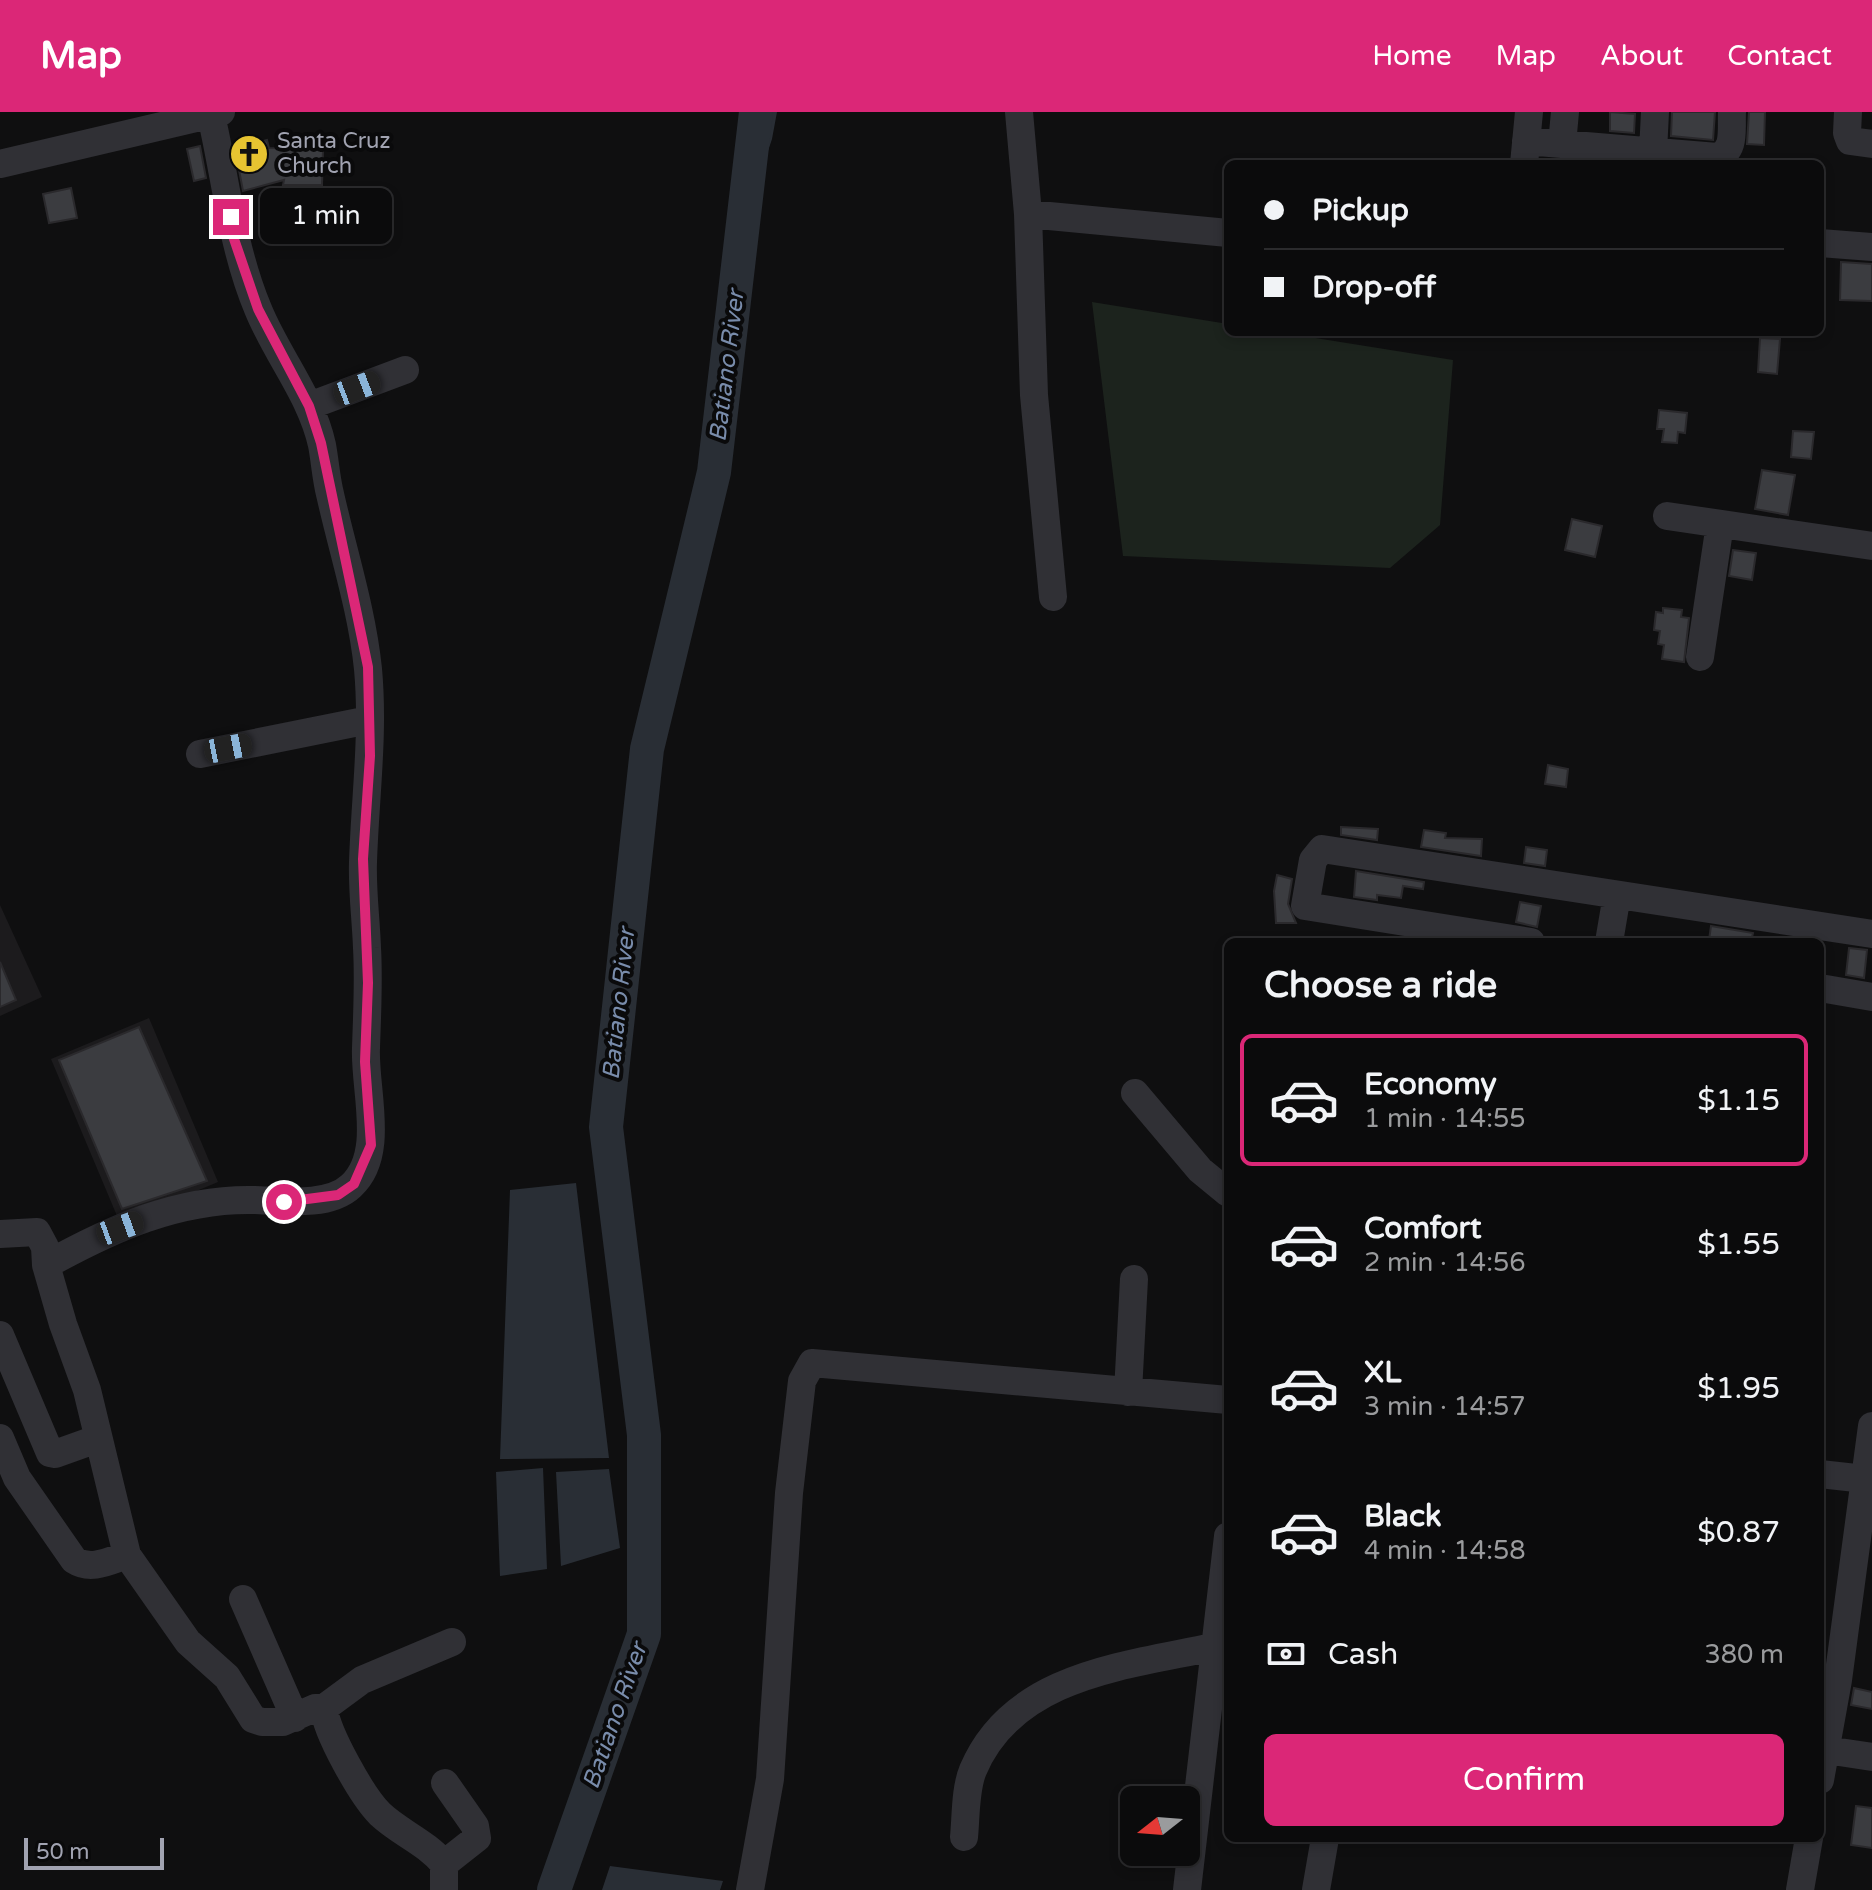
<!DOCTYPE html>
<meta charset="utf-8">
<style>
:root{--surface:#0b0b0c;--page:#19191a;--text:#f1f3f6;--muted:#9a9b9d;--line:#2b2b2d;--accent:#db2777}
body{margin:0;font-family:"Varela Round",sans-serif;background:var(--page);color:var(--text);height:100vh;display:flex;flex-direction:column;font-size:30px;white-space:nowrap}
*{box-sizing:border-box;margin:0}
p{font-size:26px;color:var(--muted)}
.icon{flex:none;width:44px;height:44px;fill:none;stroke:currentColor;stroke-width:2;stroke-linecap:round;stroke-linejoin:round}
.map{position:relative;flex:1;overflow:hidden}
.details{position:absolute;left:1224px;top:826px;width:600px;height:904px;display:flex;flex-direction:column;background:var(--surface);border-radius:12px;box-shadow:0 4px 12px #0003,0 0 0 2px var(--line)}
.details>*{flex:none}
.hud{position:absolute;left:1224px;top:48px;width:600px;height:176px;border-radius:12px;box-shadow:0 4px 12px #0003,0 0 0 2px var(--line);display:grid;align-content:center;height:176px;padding:0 40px;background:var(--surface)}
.needle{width:52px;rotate:253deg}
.tools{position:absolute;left:1120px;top:1674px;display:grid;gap:16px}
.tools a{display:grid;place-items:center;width:80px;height:80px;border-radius:12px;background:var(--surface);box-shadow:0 4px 12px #0003,0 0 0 2px var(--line);font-size:40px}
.scale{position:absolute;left:24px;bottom:20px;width:140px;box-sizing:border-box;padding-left:8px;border:4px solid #a1a3b1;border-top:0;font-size:22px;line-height:28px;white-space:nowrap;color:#a1a3b1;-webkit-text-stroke:6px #0a0a0b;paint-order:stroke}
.end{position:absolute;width:36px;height:36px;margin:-18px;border:10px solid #db2777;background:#fff;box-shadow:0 0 0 4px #fff}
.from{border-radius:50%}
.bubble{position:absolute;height:56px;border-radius:12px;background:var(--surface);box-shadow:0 4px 12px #0003,0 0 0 2px var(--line);font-size:26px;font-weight:600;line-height:56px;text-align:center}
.car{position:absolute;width:24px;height:48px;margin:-24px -12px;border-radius:10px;box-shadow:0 0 6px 2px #0007;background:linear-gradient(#222 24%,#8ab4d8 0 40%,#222 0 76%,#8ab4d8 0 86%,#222 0)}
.hud b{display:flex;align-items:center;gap:28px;height:76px;font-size:30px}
.hud b+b{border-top:2px solid var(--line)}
.hud i{width:20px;height:20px;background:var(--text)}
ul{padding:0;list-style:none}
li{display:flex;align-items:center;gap:24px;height:132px;margin:0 16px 12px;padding:0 24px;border:4px solid transparent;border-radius:12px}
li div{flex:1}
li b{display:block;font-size:30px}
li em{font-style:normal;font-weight:600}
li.active{border-color:var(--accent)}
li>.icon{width:72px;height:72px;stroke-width:1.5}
h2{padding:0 40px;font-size:36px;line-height:96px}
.pay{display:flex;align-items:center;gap:20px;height:88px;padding:0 40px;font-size:30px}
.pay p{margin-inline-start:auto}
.cta{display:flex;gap:16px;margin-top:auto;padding:16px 40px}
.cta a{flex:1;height:92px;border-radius:12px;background:var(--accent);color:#fff;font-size:32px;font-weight:600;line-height:92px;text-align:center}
header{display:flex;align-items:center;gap:48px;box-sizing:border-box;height:112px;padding:0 40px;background:var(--accent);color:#fff}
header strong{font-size:38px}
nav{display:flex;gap:44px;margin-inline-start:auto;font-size:28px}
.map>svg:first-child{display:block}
.built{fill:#1c1b1d}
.green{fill:#1c231d}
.water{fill:#292e35}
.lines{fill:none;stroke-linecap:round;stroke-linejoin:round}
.river{stroke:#292e35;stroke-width:34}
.building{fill:#3b3c40;stroke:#2a292c;stroke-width:2}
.minor{stroke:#303035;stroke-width:28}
.route{stroke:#db2777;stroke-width:10}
.labels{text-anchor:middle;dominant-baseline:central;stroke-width:8;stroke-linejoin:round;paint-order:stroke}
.poi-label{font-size:22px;fill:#a1a3b1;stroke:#0a0a0b;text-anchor:start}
.water-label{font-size:24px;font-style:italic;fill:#798cab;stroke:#0a0a0b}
</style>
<header>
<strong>Map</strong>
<nav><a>Home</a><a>Map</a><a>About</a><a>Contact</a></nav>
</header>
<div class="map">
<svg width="1872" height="1778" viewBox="0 0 1872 1778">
<rect width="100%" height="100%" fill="#0f0f10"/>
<!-- built -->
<path class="built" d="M 0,793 L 42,885 L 0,904 Z
M 149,906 L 218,1070 L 120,1111 L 51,947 Z"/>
<!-- green -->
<path class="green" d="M 1092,190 L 1228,212 L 1228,220 L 1278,220 L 1453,248 L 1440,413 L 1390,456 L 1123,444 Z"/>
<!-- water -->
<path class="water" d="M 740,0 L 777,0 L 772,27 L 746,105 Z
M 576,1071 L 609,1346 L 500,1347 L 510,1078 Z
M 543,1356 L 547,1457 L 500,1464 L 496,1360 Z
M 609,1357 L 620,1436 L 561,1454 L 556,1360 Z
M 610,1754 L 723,1769 L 720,1778 L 602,1778 Z"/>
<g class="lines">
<!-- river -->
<path class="river" d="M 554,1778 L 644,1522 L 644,1323 L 606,1015 L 647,637 L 714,360 L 756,0"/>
</g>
<!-- building -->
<path class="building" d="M 1610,0 L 1635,2 L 1634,21 L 1610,19 Z
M 1672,0 L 1715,0 L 1713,28 L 1671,24 Z
M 1749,0 L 1765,0 L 1764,33 L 1747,32 Z
M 267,28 L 269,36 L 323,37 L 322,73 L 283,73 L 284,68 L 243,79 L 235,37 Z
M 200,34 L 206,66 L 194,69 L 187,37 Z
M 71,76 L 77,106 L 49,111 L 43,82 Z
M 1841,150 L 1872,152 L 1872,189 L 1840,188 Z
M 1760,226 L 1780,227 L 1777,262 L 1758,260 Z
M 1659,298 L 1687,301 L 1685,321 L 1678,320 L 1677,331 L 1662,330 L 1664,317 L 1657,317 Z
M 1793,319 L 1814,320 L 1811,347 L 1791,345 Z
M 1762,358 L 1795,363 L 1788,403 L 1755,397 Z
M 1572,407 L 1602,414 L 1595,445 L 1565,438 Z
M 1733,438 L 1756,441 L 1752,468 L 1729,464 Z
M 1663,496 L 1682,498 L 1681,505 L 1689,506 L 1684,550 L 1662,547 L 1664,533 L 1658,532 L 1660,519 L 1654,518 L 1656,500 L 1663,501 Z
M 1548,653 L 1568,657 L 1566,675 L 1545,672 Z
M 1341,715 L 1378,717 L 1377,728 L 1341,723 Z
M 1424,718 L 1446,721 L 1445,726 L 1482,727 L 1481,744 L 1421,735 Z
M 1526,735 L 1547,738 L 1545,754 L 1524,751 Z
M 1356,759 L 1424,770 L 1423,777 L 1403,774 L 1401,786 L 1377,783 L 1377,788 L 1354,785 Z
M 1277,763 L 1292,767 L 1288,792 L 1296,811 L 1276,811 L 1274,779 Z
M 1520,790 L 1541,794 L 1537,815 L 1516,810 Z
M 1711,814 L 1753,821 L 1751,830 L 1709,828 Z
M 1849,836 L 1867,838 L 1864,866 L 1846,863 Z
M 0,850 L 16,888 L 0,895 Z
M 139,915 L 207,1069 L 122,1097 L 59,948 Z
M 1854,1576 L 1872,1580 L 1872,1597 L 1851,1593 Z
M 1856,1694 L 1872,1696 L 1872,1736 L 1851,1733 Z"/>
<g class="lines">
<!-- minor -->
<path class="minor" d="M 1019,0 L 1028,102 L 1034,283 L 1053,485
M 1848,0 L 1847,21 L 1850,29 L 1872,32
M 1526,29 L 1717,45 C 1736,39 1731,17 1732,0
M 1562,32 L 1565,0
M 1653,40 L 1655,0
M 0,52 L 221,0
M 1524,52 L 1529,0
M 1028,102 L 1228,121
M 1820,131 L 1872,135
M 309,294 L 405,258
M 1667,404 L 1872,434
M 1700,545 L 1720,412
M 200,642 L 369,608
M 1531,830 L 1305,794 L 1313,748 L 1322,737 L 1872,822
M 1609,830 L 1617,783
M 1820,876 L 1872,885
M 1135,981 L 1200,1058 L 1228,1081
M 0,1122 L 37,1120 L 45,1135 L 46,1153 L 63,1212 L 87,1278 L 127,1443 L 188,1530 L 227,1565 L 253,1607 L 262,1610 L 283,1610 L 315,1596 L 324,1596 C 326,1620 362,1684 380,1702 C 400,1721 426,1730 444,1752 L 477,1726 L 475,1714 L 445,1671
M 46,1153 C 111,1117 178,1086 255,1088 C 283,1089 329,1095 351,1074 C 386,1042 364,978 366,936 C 367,903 369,869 367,836 C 366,807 362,779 363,750 C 365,686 374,622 368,557 C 362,498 343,440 330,382 C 326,366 325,349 322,333 C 311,283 277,244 258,197 C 232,135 226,68 211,3
M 0,1223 L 50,1341 L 55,1342 L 97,1327
M 1128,1280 L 1134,1167
M 0,1326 L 17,1366 L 74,1448 C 91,1459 109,1449 127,1443
M 1820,1362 L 1865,1367
M 243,1487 L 295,1606
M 324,1596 L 362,1568 L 452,1530
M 1826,1638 L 1872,1645
M 1820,1668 L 1838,1568 L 1872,1314
M 964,1725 C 966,1705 965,1677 973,1658 C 1013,1563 1125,1554 1213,1535
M 444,1752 L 444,1778
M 750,1778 L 770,1667 L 789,1381 L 802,1269 L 812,1251 L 1228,1288
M 1187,1778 L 1228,1424
M 1316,1778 L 1325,1726
M 1800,1778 L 1809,1726"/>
</g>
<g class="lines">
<!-- route -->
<path class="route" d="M 231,105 L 233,124 L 258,197 L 309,294 L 321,331 L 368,555 L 370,644 L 363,747 L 368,871 L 365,950 L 371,1033 L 354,1072 L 338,1083 L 284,1090"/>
</g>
<!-- icons -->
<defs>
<symbol id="church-disc" viewBox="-11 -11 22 22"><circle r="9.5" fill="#e7c431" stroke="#0a0a0b"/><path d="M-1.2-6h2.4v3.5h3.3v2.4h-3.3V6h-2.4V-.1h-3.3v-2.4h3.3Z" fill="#111"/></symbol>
</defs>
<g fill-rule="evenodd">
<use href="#church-disc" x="227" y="20" width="44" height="44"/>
</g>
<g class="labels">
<!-- poi labels -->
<g class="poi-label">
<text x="277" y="29">Santa Cruz<tspan x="277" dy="25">Church</tspan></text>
</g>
<!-- water labels -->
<g class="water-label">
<text transform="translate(727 254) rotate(-83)">Batiano River</text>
<text transform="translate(619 892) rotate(-84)">Batiano River</text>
<text transform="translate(615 1604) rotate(-71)">Batiano River</text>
</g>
</g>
</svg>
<div class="tools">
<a><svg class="needle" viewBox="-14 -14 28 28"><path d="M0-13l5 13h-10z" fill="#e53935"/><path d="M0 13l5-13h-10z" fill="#9a9b9d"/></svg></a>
</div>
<div class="scale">50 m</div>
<i class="end from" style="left:284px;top:1090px"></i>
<i class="end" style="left:231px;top:105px"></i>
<div class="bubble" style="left:260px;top:76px;width:132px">1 min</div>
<i class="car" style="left:357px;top:276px;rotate:69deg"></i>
<i class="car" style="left:228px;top:636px;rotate:79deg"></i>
<i class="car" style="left:120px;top:1116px;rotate:70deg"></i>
<div class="hud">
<b><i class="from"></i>Pickup</b>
<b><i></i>Drop-off</b>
</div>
<section class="details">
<h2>Choose a ride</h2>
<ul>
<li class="active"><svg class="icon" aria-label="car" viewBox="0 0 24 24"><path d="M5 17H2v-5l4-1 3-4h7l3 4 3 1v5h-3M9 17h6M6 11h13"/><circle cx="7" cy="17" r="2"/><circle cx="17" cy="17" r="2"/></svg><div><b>Economy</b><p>1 min · 14:55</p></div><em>$1.15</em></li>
<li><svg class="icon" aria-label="car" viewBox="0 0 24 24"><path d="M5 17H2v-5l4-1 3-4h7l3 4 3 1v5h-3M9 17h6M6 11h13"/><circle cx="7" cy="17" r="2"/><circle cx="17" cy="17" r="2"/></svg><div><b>Comfort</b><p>2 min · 14:56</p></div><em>$1.55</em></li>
<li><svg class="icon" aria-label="car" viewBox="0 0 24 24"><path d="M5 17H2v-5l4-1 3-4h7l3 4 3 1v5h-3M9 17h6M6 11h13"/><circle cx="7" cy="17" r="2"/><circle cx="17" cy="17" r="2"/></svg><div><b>XL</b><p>3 min · 14:57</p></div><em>$1.95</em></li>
<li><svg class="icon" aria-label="car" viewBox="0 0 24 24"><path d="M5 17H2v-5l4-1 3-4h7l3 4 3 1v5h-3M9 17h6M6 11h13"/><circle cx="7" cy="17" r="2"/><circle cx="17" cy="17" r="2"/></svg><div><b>Black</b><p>4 min · 14:58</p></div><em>$0.87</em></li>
</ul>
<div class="pay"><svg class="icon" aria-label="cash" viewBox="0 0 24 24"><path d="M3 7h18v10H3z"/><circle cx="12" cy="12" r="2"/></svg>Cash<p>380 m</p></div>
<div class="cta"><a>Confirm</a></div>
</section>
</div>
